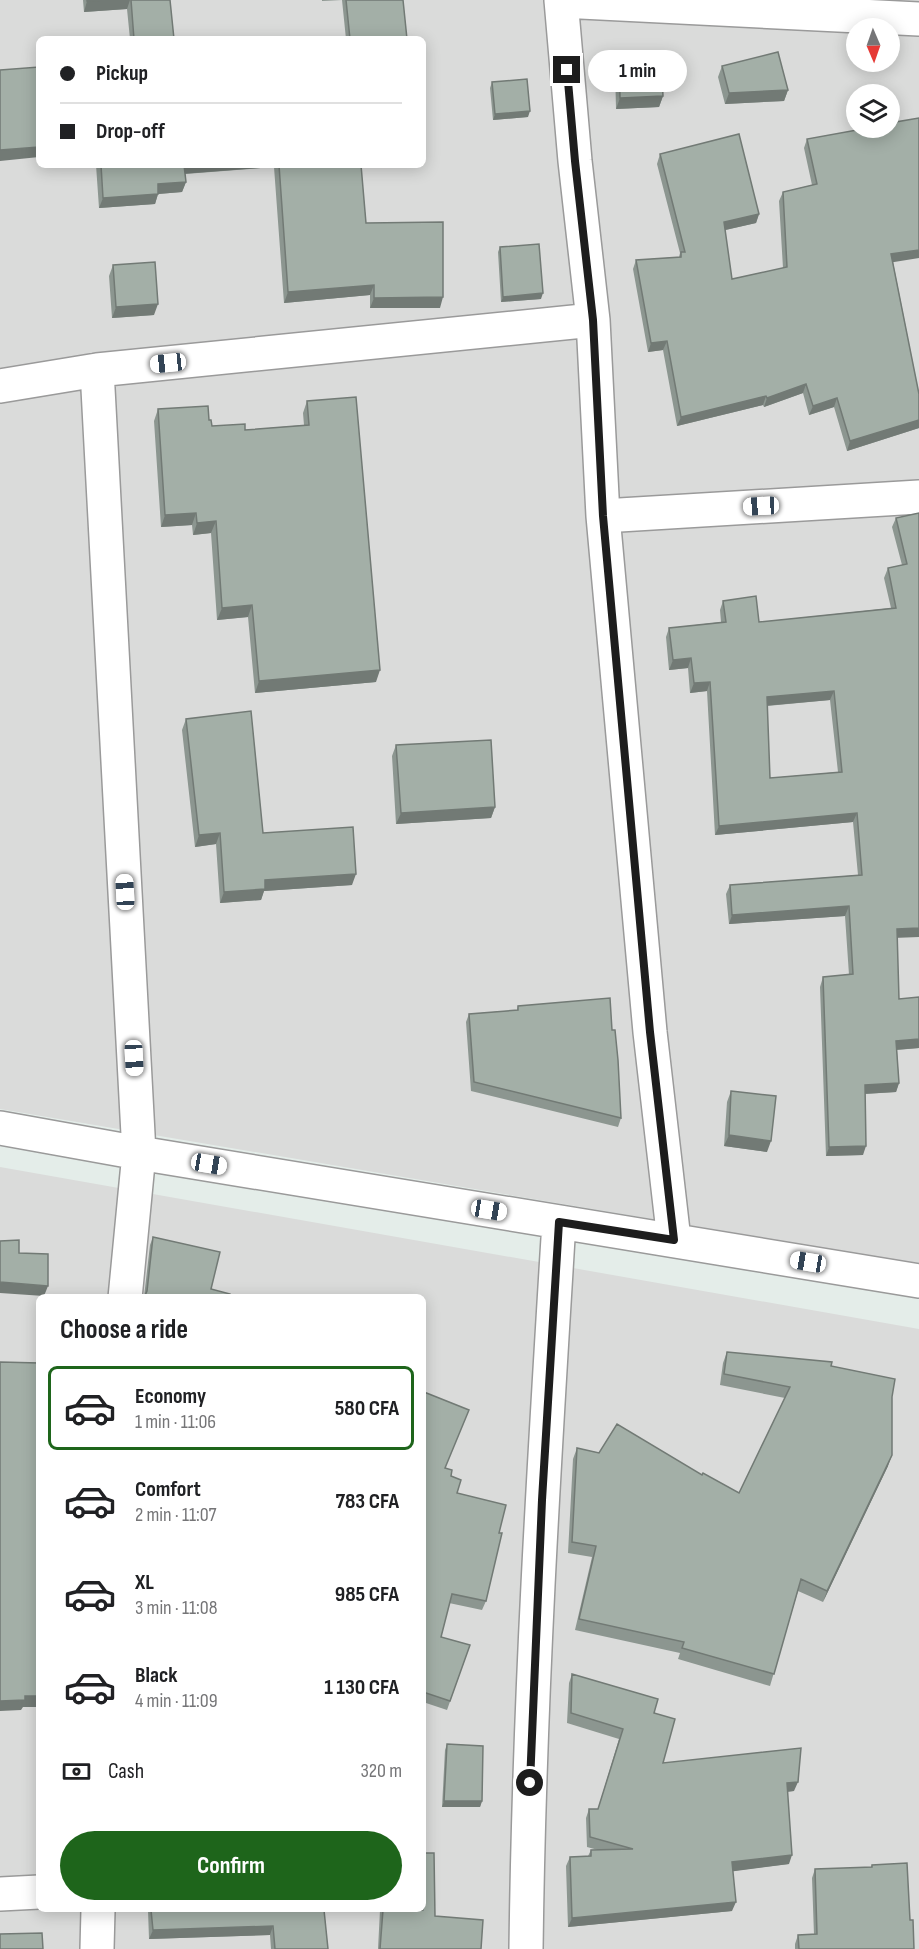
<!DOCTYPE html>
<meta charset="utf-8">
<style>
:root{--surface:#fff;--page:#f2f2f2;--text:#202124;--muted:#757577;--line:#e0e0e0;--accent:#1e651b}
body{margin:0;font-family:"Sofia Sans Condensed",sans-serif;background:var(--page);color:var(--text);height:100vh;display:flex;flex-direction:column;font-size:22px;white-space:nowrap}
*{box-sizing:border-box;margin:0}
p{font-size:20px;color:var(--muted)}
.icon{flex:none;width:33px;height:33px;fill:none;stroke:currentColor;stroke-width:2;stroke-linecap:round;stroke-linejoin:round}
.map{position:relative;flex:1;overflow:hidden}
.drawer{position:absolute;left:36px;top:1294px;width:390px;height:618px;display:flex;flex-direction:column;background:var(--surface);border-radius:9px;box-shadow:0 3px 15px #0003}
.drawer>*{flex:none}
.top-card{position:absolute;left:36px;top:36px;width:390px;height:132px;border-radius:9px;box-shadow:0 3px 15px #0003;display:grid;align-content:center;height:132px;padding:0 24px;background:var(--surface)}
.needle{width:39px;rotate:178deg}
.fabs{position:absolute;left:846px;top:18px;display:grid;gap:12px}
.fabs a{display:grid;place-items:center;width:54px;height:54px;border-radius:50%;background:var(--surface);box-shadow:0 3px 15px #0003;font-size:30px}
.end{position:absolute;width:27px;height:27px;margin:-14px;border:8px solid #1d1d1d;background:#fff;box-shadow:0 0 0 3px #fff}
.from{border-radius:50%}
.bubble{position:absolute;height:42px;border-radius:21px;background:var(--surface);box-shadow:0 3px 15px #0003;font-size:20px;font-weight:700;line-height:42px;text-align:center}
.car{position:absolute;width:18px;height:36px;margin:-18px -9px;border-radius:8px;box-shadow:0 0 4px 2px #0007;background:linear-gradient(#fff 24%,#345 0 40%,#fff 0 76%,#345 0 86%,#fff 0)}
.top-card b{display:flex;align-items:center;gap:21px;height:57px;font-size:22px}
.top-card b+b{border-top:2px solid var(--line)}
.top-card i{width:15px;height:15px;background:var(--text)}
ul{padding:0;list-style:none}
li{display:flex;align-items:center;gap:18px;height:84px;margin:0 12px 9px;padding:0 12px;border:3px solid transparent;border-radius:9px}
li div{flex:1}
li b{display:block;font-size:22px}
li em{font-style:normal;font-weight:700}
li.current{border-color:var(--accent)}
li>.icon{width:54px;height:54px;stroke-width:1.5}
h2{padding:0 24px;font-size:27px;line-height:72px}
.pay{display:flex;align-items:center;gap:15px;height:66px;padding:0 24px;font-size:22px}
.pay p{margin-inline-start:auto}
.action{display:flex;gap:12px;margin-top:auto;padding:12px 24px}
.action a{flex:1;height:69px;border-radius:36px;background:var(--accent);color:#fff;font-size:24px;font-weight:700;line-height:69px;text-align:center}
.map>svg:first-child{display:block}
.residential{fill:#dadbda;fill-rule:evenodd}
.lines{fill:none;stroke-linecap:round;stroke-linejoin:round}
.minor-casing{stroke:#9a9a9a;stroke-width:36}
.minor{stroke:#fff;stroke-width:33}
.wall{fill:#8c9690;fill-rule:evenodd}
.shaded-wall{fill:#727a75}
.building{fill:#a3afa7;stroke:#727a75;stroke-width:1.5;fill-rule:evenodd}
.route{stroke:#1d1d1d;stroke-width:8}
</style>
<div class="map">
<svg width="919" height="1949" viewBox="0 0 919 1949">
<rect width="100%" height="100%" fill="#e4ede9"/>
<!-- residential -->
<path class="residential" d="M 0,0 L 919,0 L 919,1264 L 0,1109 ZM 856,28 L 890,28 L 890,62 L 856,62 ZM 39,39 L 423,39 L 423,165 L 39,165 ZM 856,94 L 890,94 L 890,128 L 856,128 Z
M 0,1167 L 919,1329 L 919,1949 L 0,1949 ZM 39,1298 L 423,1298 L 423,1910 L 39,1910 Z"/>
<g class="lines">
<defs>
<path id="minor" d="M 561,0 L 575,161 L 593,320 L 603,516 L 650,1032 L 674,1240
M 561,1 L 919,19
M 97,370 L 139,1153 L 125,1298
M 0,386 L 97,370 L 593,320
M 603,516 L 919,497
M 0,1128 L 139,1153 L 919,1281
M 0,1894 L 39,1892
M 97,1949 L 98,1910
M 526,1949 C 529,1706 544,1464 559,1222"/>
</defs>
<!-- minor casing -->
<use href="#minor" class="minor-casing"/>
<!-- minor -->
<use href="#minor" class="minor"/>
</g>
<!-- wall -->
<path class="wall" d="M 83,0 L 170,0 L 174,39 L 130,39 L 127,9 L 84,12 Z
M 322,0 L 403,0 L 407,39 L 346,39 L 342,0 L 322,1 Z
M 619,57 L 663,96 L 659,107 L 616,109 L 615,68 Z
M 722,66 L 788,90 L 784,101 L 725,104 L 718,77 Z
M 492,82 L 528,117 L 493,120 L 490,88 Z
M 807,139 L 893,262 L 919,394 L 919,428 L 847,451 L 834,407 L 809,415 L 803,393 L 764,407 L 763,405 L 677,426 L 663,350 L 648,352 L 633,269 L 636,260 L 679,257 L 680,253 L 657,164 L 660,154 L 759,214 L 756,223 L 725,230 L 732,279 L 783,268 L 779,201 L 783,192 L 812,185 L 804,148 Z
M 96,165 L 361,165 L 366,223 L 440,308 L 370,308 L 370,295 L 284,303 L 274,167 L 185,174 L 186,182 L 182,192 L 158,194 L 155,204 L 99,208 Z
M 500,247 L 541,299 L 501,302 L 498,252 Z
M 113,265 L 154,315 L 112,318 L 109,276 Z
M 307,401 L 376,682 L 255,693 L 248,617 L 217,620 L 211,533 L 193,535 L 192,525 L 161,527 L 154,421 L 158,409 L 209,420 L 212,426 L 245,430 L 304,425 L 303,413 Z
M 919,513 L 897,938 L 899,999 L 919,997 L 919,1048 L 897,1050 L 899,1083 L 896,1092 L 865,1094 L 863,1155 L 826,1156 L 820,987 L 823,977 L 849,975 L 845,916 L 729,924 L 726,894 L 730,885 L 858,875 L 853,822 L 715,835 L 707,691 L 690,693 L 688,668 L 669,670 L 666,637 L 669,628 L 721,622 L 720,610 L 723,601 L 759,622 L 891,608 L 884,578 L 888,568 L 902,565 L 892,527 L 896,518 ZM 830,700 L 838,772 L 770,778 L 767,706 Z
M 186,719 L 263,833 L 352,885 L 264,891 L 261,900 L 220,903 L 216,844 L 195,847 L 182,730 Z
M 396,745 L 495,807 L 491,818 L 396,824 L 392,756 Z
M 518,1006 L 612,1030 L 621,1118 L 618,1127 L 471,1091 L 466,1022 L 469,1014 L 517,1010 Z
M 731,1091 L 767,1152 L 724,1146 L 727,1102 Z
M 153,1237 L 211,1289 L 144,1297 L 150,1245 Z
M 727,1352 L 831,1366 L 892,1397 L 888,1466 L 823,1602 L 798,1591 L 770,1686 L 678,1659 L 680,1653 L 575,1630 L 592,1557 L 568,1553 L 573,1459 L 577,1448 L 702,1475 L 739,1493 L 785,1398 L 720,1385 L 723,1363 Z
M 424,1392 L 446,1468 L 451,1476 L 457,1493 L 499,1533 L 486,1601 L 482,1610 L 449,1603 L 441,1637 L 470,1645 L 447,1710 L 423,1702 L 423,1396 Z
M 572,1674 L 654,1713 L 663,1763 L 794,1791 L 787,1792 L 789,1864 L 732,1871 L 732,1911 L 568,1927 L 566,1866 L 570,1857 L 588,1856 L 591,1850 L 598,1850 L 587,1847 L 586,1818 L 589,1809 L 598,1809 L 619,1739 L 567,1723 L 569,1683 Z
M 447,1744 L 482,1801 L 480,1807 L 442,1807 L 445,1750 Z
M 872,1865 L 910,1920 L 914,1949 L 795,1949 L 795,1944 L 798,1935 L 814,1935 L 812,1878 L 815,1869 L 871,1867 Z
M 148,1910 L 324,1910 L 328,1949 L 271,1949 L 270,1935 L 149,1939 Z
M 380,1910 L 423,1910 L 435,1916 L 481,1949 L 378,1949 Z"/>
<!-- shaded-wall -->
<path class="shaded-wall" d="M 106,0 L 130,0 L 127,9 L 84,12 L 87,1 Z
M 788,90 L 784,101 L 725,104 L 729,93 Z
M 663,96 L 659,107 L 616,109 L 620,98 Z
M 530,111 L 528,117 L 493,120 L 495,114 Z
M 39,147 L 39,157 L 0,161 L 0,150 Z
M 184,165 L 275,165 L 274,167 L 181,174 Z
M 186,182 L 182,192 L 158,194 L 155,204 L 99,208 L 103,198 L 158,184 Z
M 759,214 L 756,223 L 721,231 L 724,222 Z
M 919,250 L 919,258 L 888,263 L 891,254 Z
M 374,285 L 370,295 L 284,303 L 288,292 Z
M 543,293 L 541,299 L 501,302 L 503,297 Z
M 443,297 L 440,308 L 370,308 L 374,298 Z
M 158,304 L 154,315 L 112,318 L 116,307 Z
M 667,341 L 663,350 L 648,352 L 651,343 Z
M 806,384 L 803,393 L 764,407 L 767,398 Z
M 766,396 L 763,405 L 677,426 L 681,417 Z
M 837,398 L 834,407 L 809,415 L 813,406 Z
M 919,420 L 919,428 L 847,451 L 850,441 Z
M 196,513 L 192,525 L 161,527 L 165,515 Z
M 216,521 L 211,533 L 193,535 L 197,523 Z
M 252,605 L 248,617 L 217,620 L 222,608 Z
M 691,658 L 688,668 L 669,670 L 673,660 Z
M 380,670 L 376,682 L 255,693 L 259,681 Z
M 710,682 L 707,691 L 690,693 L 694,683 Z
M 834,691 L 830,700 L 763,706 L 767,697 Z
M 495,807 L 491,818 L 396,824 L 401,813 Z
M 857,813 L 853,822 L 715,835 L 719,826 Z
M 220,833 L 216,844 L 195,847 L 199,835 Z
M 356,874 L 352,885 L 264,891 L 261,900 L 220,903 L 224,892 L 265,880 Z
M 849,906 L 845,916 L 729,924 L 732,915 Z
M 919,928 L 919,937 L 893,938 L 897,929 Z
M 919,1039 L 919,1048 L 893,1050 L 896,1041 Z
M 899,1083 L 896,1092 L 862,1094 L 865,1085 Z
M 729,1135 L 771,1141 L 767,1152 L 724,1146 Z
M 866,1146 L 863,1155 L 826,1156 L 829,1147 Z
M 0,1282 L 48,1286 L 44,1296 L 0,1293 Z
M 892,1455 L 888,1466 L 823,1602 L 827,1591 Z
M 25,1696 L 39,1696 L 39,1707 L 23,1707 L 21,1710 L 0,1711 L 0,1701 Z
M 798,1782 L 794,1791 L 783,1792 L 787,1783 Z
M 444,1801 L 482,1801 L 480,1807 L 442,1807 Z
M 792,1855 L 789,1864 L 728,1872 L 732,1862 Z
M 736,1902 L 732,1911 L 568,1927 L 572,1918 Z
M 273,1926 L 270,1935 L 149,1939 L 153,1930 Z"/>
<!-- building -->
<path class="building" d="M 87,0 L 106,0 L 87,1 Z
M 131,0 L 170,0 L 174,39 L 134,39 Z
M 346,0 L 403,0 L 407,39 L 350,39 Z
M 778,52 L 788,90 L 729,93 L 722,66 Z
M 661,54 L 663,96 L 620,98 L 619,57 Z
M 39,67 L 39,147 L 0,150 L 0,70 Z
M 527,79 L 530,111 L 495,114 L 492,82 Z
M 919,118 L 919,250 L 891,254 L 919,394 L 919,420 L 850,441 L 837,398 L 813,406 L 806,384 L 767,398 L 766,396 L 681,417 L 667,341 L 651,343 L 636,260 L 681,257 L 681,252 L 685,252 L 660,154 L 739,134 L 759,214 L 724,222 L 732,279 L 787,267 L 783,192 L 817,184 L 807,139 L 868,128 L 890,128 L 890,123 Z
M 101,165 L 184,165 L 186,182 L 158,184 L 158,194 L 103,198 Z
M 279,165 L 361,165 L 366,223 L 443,222 L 443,297 L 374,298 L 374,285 L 288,292 Z
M 539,244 L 543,293 L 503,297 L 500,247 Z
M 155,262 L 158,304 L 116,307 L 113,265 Z
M 356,397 L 380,670 L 259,681 L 252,605 L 222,608 L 216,521 L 197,523 L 196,513 L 165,515 L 158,409 L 208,406 L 209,420 L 211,420 L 212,426 L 245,424 L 245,430 L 309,425 L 307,401 Z
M 919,513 L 919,928 L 897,929 L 899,999 L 919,997 L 919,1039 L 896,1041 L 899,1083 L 865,1085 L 866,1146 L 829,1147 L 823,977 L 853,974 L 849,906 L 732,915 L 730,885 L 862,875 L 857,813 L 719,826 L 710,682 L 694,683 L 691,658 L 673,660 L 669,628 L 726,622 L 723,601 L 756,596 L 759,622 L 896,608 L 888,568 L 907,564 L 896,518 ZM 834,691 L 842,772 L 770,778 L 767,697 Z
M 251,711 L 263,833 L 353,827 L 356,874 L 265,880 L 265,889 L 224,892 L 220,833 L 199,835 L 186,719 Z
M 491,740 L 495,807 L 401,813 L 396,745 Z
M 610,998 L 612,1030 L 615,1030 L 618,1060 L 621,1118 L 474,1082 L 469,1014 L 518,1010 L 518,1006 Z
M 731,1091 L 776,1096 L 771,1141 L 729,1135 Z
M 153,1237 L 220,1252 L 211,1289 L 230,1294 L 229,1298 L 144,1298 L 147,1291 Z
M 19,1240 L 19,1253 L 48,1254 L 48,1286 L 0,1282 L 0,1241 Z
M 727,1352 L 832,1362 L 831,1366 L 895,1379 L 892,1397 L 892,1455 L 827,1591 L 801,1579 L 774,1674 L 682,1648 L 684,1642 L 579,1619 L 596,1546 L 572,1542 L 577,1448 L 599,1453 L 617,1424 L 702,1475 L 703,1473 L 739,1493 L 790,1387 L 724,1374 Z
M 0,1362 L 39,1363 L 39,1696 L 25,1696 L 25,1700 L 0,1701 Z
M 424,1392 L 469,1410 L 445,1468 L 452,1470 L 451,1476 L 461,1480 L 457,1493 L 506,1505 L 499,1533 L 502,1533 L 486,1601 L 452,1594 L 441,1637 L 470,1645 L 450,1701 L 423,1692 L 423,1398 Z
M 572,1674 L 658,1699 L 654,1713 L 675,1719 L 663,1763 L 801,1748 L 798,1782 L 787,1783 L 792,1855 L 732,1862 L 736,1902 L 572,1918 L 570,1857 L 591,1856 L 591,1850 L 633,1849 L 590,1837 L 589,1809 L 598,1809 L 623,1729 L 571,1713 Z
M 447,1744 L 483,1746 L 482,1801 L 444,1801 Z
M 423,1853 L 434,1853 L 435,1916 L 483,1920 L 481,1949 L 380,1949 L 383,1910 L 423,1910 Z
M 907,1863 L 910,1920 L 913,1920 L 914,1949 L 799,1949 L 798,1935 L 817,1934 L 815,1869 L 872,1867 L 872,1865 Z
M 151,1910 L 324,1910 L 328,1949 L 275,1949 L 273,1926 L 153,1930 Z
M 42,1933 L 43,1949 L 0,1949 L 0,1934 Z"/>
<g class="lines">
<!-- route -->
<path class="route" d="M 530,1783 L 542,1500 L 559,1222 L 674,1240 L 650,1032 L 603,516 L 593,320 L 575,161 L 567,70"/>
</g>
</svg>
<div class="fabs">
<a><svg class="needle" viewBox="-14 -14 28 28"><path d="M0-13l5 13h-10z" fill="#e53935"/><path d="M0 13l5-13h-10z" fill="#757577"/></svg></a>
<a><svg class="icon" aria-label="layers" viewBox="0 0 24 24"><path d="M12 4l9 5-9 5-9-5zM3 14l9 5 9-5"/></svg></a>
</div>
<i class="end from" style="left:530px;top:1783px"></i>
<i class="end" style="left:567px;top:70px"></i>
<div class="bubble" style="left:588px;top:50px;width:99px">1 min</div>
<i class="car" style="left:168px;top:363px;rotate:264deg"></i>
<i class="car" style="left:761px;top:506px;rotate:267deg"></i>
<i class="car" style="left:125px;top:892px;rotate:357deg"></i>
<i class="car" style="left:134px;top:1058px;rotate:177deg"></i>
<i class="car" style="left:209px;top:1164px;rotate:100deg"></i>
<i class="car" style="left:489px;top:1210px;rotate:99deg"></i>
<i class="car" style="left:808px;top:1262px;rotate:279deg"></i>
<div class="top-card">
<b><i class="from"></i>Pickup</b>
<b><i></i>Drop-off</b>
</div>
<section class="drawer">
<h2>Choose a ride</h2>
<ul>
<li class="current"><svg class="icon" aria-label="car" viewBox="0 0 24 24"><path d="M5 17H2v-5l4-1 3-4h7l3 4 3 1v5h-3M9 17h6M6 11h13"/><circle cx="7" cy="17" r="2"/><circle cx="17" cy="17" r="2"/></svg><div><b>Economy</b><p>1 min · 11:06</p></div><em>580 CFA</em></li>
<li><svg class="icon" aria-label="car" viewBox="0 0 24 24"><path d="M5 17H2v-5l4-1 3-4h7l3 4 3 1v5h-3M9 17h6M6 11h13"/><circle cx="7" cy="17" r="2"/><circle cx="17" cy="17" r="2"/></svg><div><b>Comfort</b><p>2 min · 11:07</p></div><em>783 CFA</em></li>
<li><svg class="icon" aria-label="car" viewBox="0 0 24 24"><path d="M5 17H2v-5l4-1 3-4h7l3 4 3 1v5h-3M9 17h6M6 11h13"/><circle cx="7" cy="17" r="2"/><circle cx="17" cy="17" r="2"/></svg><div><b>XL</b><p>3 min · 11:08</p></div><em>985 CFA</em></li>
<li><svg class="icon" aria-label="car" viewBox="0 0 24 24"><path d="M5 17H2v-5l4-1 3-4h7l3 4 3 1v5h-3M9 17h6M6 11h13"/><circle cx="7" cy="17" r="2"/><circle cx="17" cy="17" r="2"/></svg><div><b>Black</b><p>4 min · 11:09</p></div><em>1 130 CFA</em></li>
</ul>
<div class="pay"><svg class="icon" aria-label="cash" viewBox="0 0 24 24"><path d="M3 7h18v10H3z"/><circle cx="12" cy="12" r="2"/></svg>Cash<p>320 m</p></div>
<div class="action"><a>Confirm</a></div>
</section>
</div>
